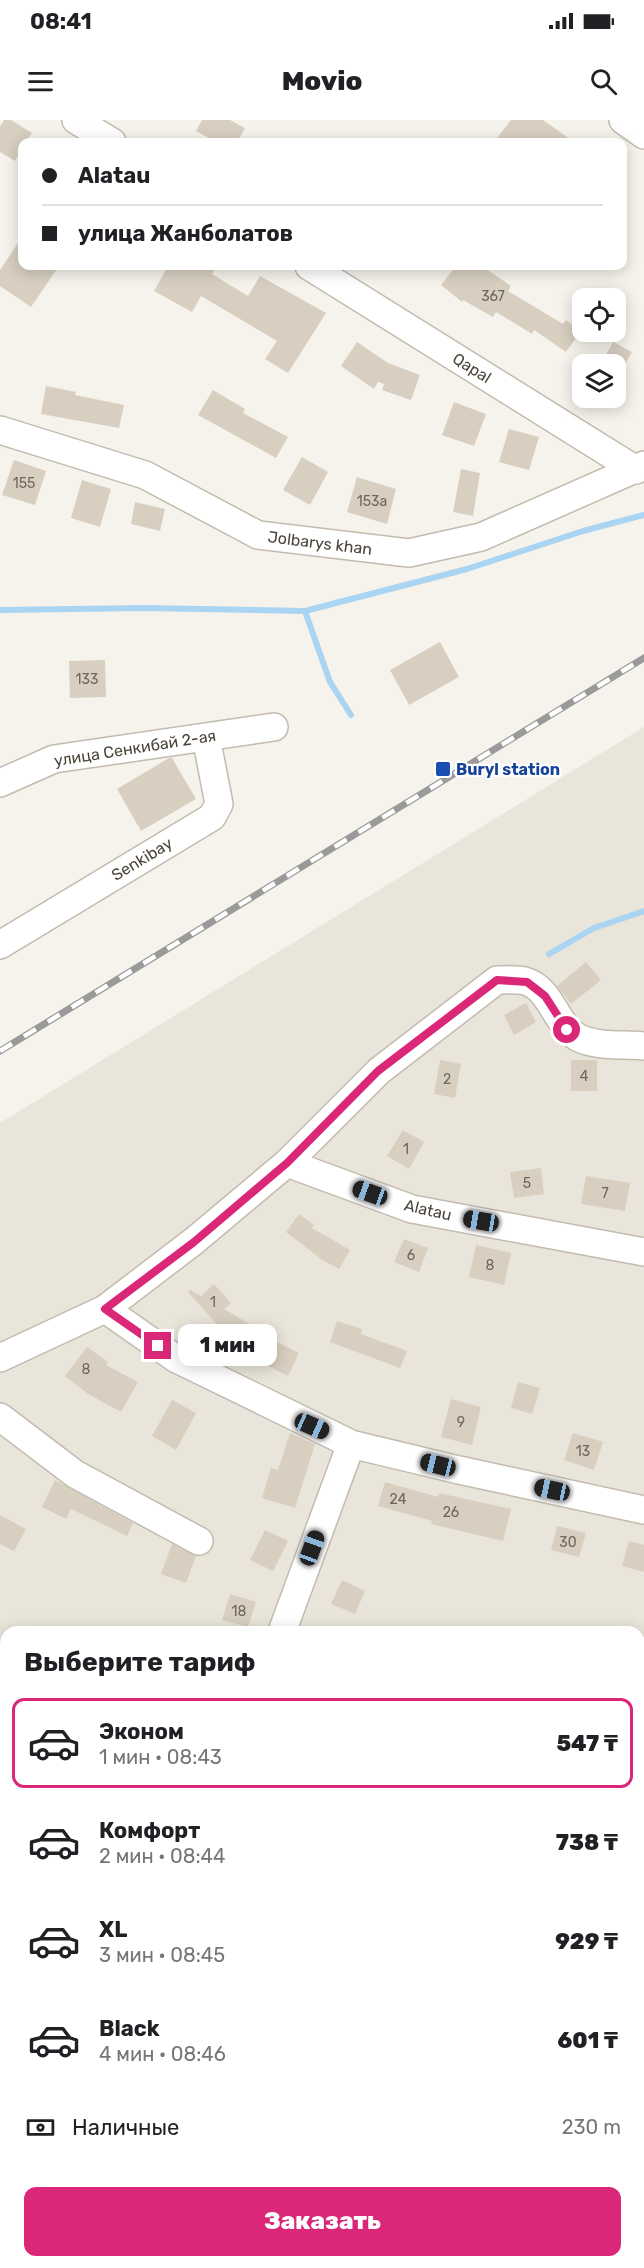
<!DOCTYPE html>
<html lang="ru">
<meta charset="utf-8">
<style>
:root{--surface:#fff;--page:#f6f6f6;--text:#202124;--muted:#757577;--line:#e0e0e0;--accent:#db2777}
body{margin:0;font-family:Rubik,sans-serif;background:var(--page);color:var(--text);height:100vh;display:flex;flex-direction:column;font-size:22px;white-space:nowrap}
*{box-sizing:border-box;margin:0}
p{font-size:20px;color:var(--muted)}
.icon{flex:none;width:33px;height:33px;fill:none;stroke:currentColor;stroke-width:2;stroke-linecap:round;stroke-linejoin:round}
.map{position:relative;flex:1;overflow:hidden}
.panel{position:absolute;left:0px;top:1506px;width:645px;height:642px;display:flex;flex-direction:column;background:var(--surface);border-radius:18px 18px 0 0;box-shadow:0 3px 15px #0003}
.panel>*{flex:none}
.hud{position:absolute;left:18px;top:18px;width:609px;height:132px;border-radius:12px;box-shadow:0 3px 15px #0003;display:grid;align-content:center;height:132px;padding:0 24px;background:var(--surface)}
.fabs{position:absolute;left:572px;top:168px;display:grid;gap:12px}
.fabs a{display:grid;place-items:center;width:54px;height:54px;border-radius:12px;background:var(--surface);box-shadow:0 3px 15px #0003;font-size:30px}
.end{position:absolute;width:27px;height:27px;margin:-14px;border:8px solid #db2777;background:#fff;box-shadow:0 0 0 3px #fff}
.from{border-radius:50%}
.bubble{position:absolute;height:42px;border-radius:12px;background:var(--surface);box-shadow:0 3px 15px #0003;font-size:20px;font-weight:800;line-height:42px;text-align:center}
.car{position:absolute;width:18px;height:36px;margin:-18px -9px;border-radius:8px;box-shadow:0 0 4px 2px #0007;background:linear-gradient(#222 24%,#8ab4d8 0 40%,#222 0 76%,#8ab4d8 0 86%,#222 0)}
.hud b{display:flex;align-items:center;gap:21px;height:57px;font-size:22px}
.hud b+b{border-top:2px solid var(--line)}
.hud i{width:15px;height:15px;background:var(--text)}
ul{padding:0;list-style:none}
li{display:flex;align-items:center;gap:18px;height:90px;margin:0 12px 9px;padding:0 12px;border:3px solid transparent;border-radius:12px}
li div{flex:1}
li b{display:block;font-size:22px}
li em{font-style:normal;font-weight:800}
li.current{border-color:var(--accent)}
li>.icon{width:54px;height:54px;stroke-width:1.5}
h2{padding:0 24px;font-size:27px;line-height:72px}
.pay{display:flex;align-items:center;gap:15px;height:66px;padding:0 24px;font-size:22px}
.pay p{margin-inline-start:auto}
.action{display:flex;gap:12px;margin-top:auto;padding:12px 24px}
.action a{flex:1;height:69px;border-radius:12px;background:var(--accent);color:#fff;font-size:24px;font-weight:800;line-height:69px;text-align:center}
.status{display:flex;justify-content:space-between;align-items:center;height:42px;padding:0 30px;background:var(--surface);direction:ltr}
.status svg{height:16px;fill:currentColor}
header{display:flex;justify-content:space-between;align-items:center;height:78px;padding:0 24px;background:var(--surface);font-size:27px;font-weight:800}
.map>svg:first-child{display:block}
.residential{fill:#eae5da;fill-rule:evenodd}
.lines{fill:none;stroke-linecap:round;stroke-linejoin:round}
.stream{stroke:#a9d4f2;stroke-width:6}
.building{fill:#d8cfc1}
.minor-casing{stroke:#c2bbae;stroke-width:30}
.minor{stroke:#fff;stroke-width:27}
.rail-casing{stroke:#9a9a9a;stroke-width:7}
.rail{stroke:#fff;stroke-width:4.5;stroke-dasharray:14;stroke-linecap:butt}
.route{stroke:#db2777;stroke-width:8}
.transit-dot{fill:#1a4fb4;stroke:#fff;stroke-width:2}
.labels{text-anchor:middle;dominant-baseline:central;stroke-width:4.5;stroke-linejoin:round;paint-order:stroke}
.number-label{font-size:14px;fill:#6e675b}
.street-label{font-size:16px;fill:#4b4439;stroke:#fff}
.transit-label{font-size:16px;font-weight:bold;fill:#164399;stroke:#fff;text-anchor:start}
</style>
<div class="status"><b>08:41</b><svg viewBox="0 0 49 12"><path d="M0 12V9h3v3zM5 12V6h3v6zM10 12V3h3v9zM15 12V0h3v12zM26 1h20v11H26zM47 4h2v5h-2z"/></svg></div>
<header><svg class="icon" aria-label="menu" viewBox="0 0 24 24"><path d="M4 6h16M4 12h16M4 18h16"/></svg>Movio<svg class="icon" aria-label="search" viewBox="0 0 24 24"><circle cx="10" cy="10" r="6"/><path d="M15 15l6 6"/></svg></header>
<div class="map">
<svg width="644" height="2148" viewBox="0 0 644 2148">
<rect width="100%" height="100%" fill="#f6f3ec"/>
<!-- residential -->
<path class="residential" d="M 644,607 L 644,2148 L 0,2148 L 0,1003 ZM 6,1512 L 639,1512 L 639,2142 L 6,2142 Z"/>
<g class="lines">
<!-- stream -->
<path class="stream" d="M 0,490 L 145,488 L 305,491 L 467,449 L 583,411 L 644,395
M 305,491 L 330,562 L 351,595
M 549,834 L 594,808 L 644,791"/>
</g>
<!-- building -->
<path class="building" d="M 4,0 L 11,0 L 32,13 L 26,22 L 22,22 L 22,28 L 15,41 L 0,32 L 0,7 Z
M 202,0 L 230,0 L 245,8 L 237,22 L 216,22 L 196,11 Z
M 511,0 L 543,0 L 574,22 L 494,22 Z
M 22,117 L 22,146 L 59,146 L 31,187 L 0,166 L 0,150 Z
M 168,146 L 217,146 L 212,154 L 248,176 L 260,156 L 326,193 L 288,253 L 265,239 L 277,221 L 201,176 L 192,192 L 154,171 Z
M 456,146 L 482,146 L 511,166 L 508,171 L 563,204 L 566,200 L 581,211 L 566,232 L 534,210 L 532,214 L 496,192 L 493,197 L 463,180 L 462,182 L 441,165 Z
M 357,222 L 388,243 L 420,255 L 411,280 L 382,270 L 384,264 L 378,262 L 374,269 L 341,246 Z
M 613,222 L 632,232 L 625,244 L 601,244 Z
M 46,266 L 76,272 L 75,275 L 124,285 L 119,308 L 41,294 Z
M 213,270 L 245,289 L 243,293 L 288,317 L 276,338 L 198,295 Z
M 454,282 L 486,294 L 474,326 L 442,315 Z
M 509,309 L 539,317 L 529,350 L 499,342 Z
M 302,337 L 328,352 L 310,385 L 283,370 Z
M 14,340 L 46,351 L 35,385 L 2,375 Z
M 461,349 L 480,353 L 473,396 L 453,392 Z
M 357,357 L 396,369 L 387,404 L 347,392 Z
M 82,360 L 111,369 L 100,407 L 71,398 Z
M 135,382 L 165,389 L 160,411 L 131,404 Z
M 440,522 L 459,557 L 409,585 L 390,550 Z
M 105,540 L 106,577 L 70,578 L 69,541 Z
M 169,638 L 172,638 L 196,679 L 141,711 L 117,669 Z
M 586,842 L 601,860 L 571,884 L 557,866 Z
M 526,883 L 536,902 L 514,915 L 504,895 Z
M 440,940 L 461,944 L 455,978 L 434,974 Z
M 571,940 L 597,940 L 597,971 L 571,971 Z
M 403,1010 L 424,1022 L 409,1049 L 387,1036 Z
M 541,1048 L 544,1074 L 514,1078 L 510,1052 Z
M 586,1056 L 630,1063 L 625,1091 L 581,1084 Z
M 299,1094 L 314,1105 L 312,1108 L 350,1130 L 339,1149 L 321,1139 L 286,1112 Z
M 404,1119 L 428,1128 L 419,1152 L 394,1142 Z
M 476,1125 L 511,1133 L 504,1165 L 469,1157 Z
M 214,1164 L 231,1183 L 224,1189 L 256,1208 L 254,1211 L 299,1233 L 288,1256 L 260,1242 L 261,1239 L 219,1215 L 222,1210 L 188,1172 L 190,1170 L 201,1176 Z
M 337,1201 L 362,1209 L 361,1214 L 407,1231 L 400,1248 L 330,1222 Z
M 87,1227 L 108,1242 L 106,1245 L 138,1262 L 121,1292 L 88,1274 L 65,1256 Z
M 518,1262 L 540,1268 L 532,1294 L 511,1288 Z
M 451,1279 L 481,1287 L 472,1325 L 441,1317 Z
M 172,1280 L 196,1293 L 176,1330 L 152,1316 Z
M 290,1313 L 315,1324 L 295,1388 L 262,1378 L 271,1348 L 278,1350 Z
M 573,1313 L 603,1322 L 594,1350 L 564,1340 Z
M 55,1360 L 133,1403 L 127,1416 L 71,1389 L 66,1399 L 42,1387 Z
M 385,1362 L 438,1377 L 439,1373 L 511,1389 L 503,1421 L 431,1404 L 432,1401 L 378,1386 Z
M 0,1395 L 26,1409 L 14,1431 L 0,1424 Z
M 557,1406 L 586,1413 L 579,1437 L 551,1430 Z
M 265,1410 L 288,1421 L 273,1451 L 250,1440 Z
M 629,1421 L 644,1425 L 644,1452 L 622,1446 Z
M 172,1424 L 196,1436 L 186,1463 L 161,1454 Z
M 342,1460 L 365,1471 L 355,1494 L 331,1484 Z
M 230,1474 L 256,1482 L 248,1507 L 222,1500 Z"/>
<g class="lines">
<defs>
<path id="minor" d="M 76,0 L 112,22
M 623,0 L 644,15
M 309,146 L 636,350
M 0,310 L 145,355 L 258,415 L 409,433 L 481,417 L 644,345
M 0,663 L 54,639 L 274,607
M 0,825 L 212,697 L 219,684 L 206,617
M 287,1043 L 412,1089 L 644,1132
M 105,1189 L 175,1238 L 351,1324 L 459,1350 L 644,1390
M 0,1238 L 105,1189 L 194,1121 L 287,1043 L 379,951 L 497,860 C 506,860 517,859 525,861 C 551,868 556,906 579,918 C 598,927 624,924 644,926
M 0,1297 L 75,1354 L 199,1421
M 282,1512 L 351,1324
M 0,1588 L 6,1590
M 639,1789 L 644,1791
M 0,1816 L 6,1818
M 0,2032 L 6,2036
M 149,2142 L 157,2148
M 458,2142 L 466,2148"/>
</defs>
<!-- minor casing -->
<use href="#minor" class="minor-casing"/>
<!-- minor -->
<use href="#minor" class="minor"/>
<defs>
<path id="rail" d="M 0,931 L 644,538"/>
</defs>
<!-- rail casing -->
<use href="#rail" class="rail-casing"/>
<!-- rail -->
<use href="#rail" class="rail"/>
</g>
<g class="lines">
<!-- route -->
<path class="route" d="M 158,1226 L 105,1189 L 194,1122 L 287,1043 L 378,951 L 497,860 L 527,862 L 545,876 L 567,910"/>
</g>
<!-- markers -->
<rect class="transit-dot" x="435" y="641" width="16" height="16" rx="3"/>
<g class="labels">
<!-- number labels -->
<g class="number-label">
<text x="493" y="176">367</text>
<text x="24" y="363">155</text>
<text x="372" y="381">153а</text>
<text x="87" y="559">133</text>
<text x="584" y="956">4</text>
<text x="447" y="959">2</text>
<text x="406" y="1029">1</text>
<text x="527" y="1063">5</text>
<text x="605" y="1073">7</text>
<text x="411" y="1135">6</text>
<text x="490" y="1145">8</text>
<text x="213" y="1182">1</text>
<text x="86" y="1249">8</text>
<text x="461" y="1302">9</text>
<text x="583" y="1331">13</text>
<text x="398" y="1379">24</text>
<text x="451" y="1392">26</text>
<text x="568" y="1422">30</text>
<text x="239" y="1491">18</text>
</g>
<!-- street labels -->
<g class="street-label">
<text transform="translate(472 248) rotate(32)">Qapal</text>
<text transform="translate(320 423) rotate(7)">Jolbarys khan</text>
<text transform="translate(135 628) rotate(-9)">улица Сенкибай 2-ая</text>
<text transform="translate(142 739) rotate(-31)">Senkibay</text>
<text transform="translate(428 1090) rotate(13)">Alatau</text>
</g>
<!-- transit labels -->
<g class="transit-label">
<text x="456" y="649">Buryl station</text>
</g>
</g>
</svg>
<div class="fabs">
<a><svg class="icon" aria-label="locate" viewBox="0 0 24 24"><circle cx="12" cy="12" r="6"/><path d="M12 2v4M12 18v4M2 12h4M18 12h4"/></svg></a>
<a><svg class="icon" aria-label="layers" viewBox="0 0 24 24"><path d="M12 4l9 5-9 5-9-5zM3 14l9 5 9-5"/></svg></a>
</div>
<i class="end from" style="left:567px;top:910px"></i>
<i class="end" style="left:158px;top:1226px"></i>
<div class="bubble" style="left:178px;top:1204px;width:99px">1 мин</div>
<i class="car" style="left:370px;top:1073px;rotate:290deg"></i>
<i class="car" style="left:481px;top:1101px;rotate:280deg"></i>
<i class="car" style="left:312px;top:1306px;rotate:114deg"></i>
<i class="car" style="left:438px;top:1345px;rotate:284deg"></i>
<i class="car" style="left:552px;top:1370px;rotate:282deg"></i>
<i class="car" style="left:312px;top:1428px;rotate:20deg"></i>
<div class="hud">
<b><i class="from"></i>Alatau</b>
<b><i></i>улица Жанболатов</b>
</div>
<section class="panel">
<h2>Выберите тариф</h2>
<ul>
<li class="current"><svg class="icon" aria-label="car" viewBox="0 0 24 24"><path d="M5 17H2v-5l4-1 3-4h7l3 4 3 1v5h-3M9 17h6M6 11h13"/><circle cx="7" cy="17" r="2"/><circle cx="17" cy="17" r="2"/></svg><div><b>Эконом</b><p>1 мин · 08:43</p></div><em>547 ₸</em></li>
<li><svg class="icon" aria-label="car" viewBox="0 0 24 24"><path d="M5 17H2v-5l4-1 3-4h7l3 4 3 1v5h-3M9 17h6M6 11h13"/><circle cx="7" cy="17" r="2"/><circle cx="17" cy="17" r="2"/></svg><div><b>Комфорт</b><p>2 мин · 08:44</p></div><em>738 ₸</em></li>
<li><svg class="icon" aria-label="car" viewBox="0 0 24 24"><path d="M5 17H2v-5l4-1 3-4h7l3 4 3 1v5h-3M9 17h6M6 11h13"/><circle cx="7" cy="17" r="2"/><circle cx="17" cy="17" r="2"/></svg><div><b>XL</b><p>3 мин · 08:45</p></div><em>929 ₸</em></li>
<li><svg class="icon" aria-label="car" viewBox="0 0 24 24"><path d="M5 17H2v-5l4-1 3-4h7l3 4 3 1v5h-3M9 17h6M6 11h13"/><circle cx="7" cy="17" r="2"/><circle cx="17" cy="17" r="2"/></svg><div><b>Black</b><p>4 мин · 08:46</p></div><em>601 ₸</em></li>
</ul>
<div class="pay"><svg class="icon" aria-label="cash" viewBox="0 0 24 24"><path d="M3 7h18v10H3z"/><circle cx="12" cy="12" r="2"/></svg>Наличные<p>230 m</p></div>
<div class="action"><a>Заказать</a></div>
</section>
</div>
